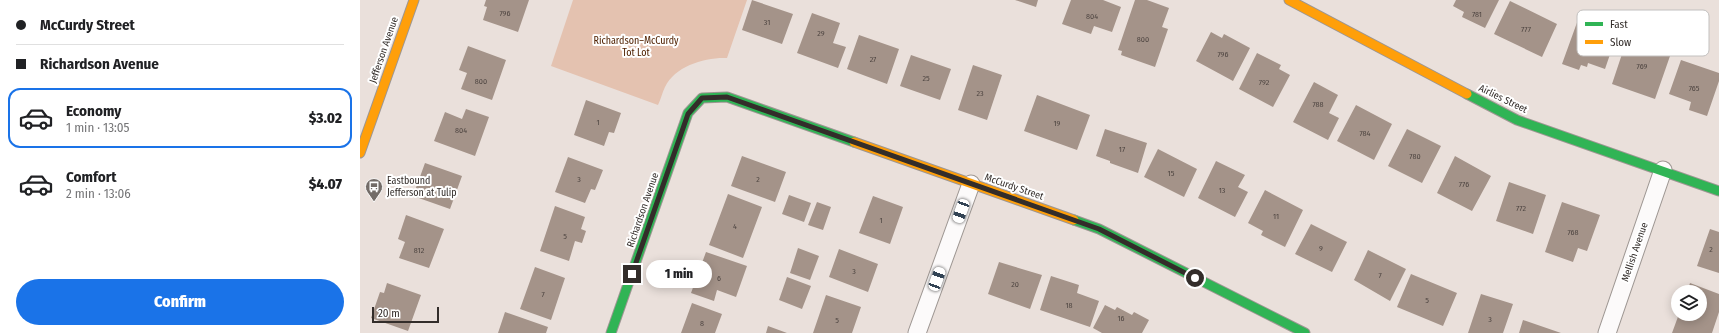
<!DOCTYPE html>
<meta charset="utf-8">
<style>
:root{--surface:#fff;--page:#f6f6f6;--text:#202124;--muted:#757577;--line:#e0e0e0;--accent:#1a73e8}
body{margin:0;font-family:"Fira Sans Condensed",sans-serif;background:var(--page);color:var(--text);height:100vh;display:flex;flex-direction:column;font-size:15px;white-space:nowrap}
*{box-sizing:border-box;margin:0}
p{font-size:13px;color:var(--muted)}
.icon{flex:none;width:22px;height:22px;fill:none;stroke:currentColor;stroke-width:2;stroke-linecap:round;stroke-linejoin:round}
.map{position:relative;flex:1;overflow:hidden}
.sheet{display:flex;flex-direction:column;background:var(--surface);width:360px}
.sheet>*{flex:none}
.top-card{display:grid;align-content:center;height:88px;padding:0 16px;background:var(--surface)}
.controls{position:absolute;left:1311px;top:285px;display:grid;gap:8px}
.controls a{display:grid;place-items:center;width:36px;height:36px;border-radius:50%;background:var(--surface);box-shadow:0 2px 10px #0003;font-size:20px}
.scale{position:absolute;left:12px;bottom:10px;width:67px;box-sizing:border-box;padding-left:4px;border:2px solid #332d2a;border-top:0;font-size:11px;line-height:14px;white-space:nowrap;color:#332d2a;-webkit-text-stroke:3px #fff;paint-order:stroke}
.end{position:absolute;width:18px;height:18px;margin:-9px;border:5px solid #332d2a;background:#fff;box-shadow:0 0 0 2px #fff}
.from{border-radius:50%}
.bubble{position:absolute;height:28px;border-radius:14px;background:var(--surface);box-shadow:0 2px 10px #0003;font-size:13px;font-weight:800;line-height:28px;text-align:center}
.car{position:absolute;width:12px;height:24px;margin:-12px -6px;border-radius:5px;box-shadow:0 0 3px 1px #0007;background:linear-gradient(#fff 24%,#345 0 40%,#fff 0 76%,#345 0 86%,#fff 0)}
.top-card b{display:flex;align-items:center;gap:14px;height:38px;font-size:15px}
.top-card b+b{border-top:1px solid var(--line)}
.top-card i{width:10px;height:10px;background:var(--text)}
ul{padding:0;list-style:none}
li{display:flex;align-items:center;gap:12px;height:60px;margin:0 8px 6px;padding:0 8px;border:2px solid transparent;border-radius:12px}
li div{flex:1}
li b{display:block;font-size:15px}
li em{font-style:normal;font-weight:800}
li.active{border-color:var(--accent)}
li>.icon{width:36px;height:36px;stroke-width:1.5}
.action{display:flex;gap:8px;margin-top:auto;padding:8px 16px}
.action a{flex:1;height:46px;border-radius:24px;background:var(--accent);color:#fff;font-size:16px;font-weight:800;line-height:46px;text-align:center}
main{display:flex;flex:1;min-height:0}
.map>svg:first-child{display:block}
.green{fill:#e4c2b0}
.building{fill:#a49389}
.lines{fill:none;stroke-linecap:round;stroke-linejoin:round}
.street-casing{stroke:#9d9692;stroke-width:19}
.fast-casing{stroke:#9d9692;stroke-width:11}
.slow-casing{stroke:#9d9692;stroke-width:11}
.street{stroke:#fcfafa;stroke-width:17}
.fast{stroke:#30b455;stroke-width:9}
.slow{stroke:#ff9f0a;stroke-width:9}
.route{stroke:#332d2a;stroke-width:5}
.labels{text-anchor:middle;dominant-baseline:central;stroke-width:4;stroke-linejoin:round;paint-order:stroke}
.number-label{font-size:8px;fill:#4f4642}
.park-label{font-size:10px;fill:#502202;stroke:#fff}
.street-label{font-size:10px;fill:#332d2a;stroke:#fff}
.poi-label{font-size:10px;fill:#332d2a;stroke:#fff;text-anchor:start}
.key{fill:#fff;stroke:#c2c0bf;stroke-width:1}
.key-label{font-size:11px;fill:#332d2a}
</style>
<main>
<section class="sheet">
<div class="top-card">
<b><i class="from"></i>McCurdy Street</b>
<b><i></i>Richardson Avenue</b>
</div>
<ul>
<li class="active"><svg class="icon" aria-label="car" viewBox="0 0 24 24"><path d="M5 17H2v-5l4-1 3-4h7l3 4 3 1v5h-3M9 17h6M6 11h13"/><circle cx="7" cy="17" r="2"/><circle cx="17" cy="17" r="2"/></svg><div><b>Economy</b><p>1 min · 13:05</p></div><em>$3.02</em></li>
<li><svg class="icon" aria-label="car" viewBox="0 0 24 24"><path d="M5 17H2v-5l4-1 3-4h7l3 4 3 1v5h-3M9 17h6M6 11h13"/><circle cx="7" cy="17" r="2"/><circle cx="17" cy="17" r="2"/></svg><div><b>Comfort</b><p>2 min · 13:06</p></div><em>$4.07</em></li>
</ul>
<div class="action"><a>Confirm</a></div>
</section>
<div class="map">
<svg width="1359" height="333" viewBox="0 0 1359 333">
<rect width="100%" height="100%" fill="#eae0db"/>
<!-- green -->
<path class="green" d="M 213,0 L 387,0 L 367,58 C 345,57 315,66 305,87 C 302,93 301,99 298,105 L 191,66 Z"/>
<!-- building -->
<path class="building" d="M 126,0 L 169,0 L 158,32 L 123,20 L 127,7 L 124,6 Z
M 392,0 L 433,14 L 422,44 L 382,30 Z
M 655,0 L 678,0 L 676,7 Z
M 711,0 L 743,0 L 761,7 L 752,32 L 734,26 L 731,34 L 702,24 Z
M 775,0 L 787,0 L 809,8 L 802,27 L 808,29 L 795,67 L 761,55 L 762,51 L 758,50 Z
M 1096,0 L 1139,0 L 1125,28 L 1102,17 L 1104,12 L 1093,6 Z
M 1150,1 L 1197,24 L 1182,57 L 1134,34 Z
M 452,13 L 480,23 L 473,43 L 486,47 L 478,68 L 437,53 Z
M 1219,17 L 1258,31 L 1245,69 L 1228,63 L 1227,67 L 1221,65 L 1219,70 L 1202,64 Z
M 1295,28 L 1317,36 L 1295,99 L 1252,84 L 1267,39 L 1289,47 Z
M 851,32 L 862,38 L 864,34 L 890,48 L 873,81 L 836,61 Z
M 499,35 L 539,49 L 527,84 L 487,69 Z
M 108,46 L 146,60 L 132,100 L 101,89 L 107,73 L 99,70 Z
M 897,53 L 921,65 L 919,69 L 930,75 L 913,107 L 879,89 Z
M 551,55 L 591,69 L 580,100 L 540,86 Z
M 1321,60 L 1359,73 L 1359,81 L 1347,116 L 1329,110 L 1331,102 L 1309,94 Z
M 613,65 L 642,75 L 627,120 L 598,110 Z
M 954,82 L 978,95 L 969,113 L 979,118 L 968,140 L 933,122 Z
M 677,95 L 730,115 L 717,150 L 664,131 Z
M 226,100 L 261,113 L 254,133 L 249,132 L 244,146 L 214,135 Z
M 996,105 L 1032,124 L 1014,160 L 977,141 Z
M 106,109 L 129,117 L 115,156 L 74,141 L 85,112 L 102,119 Z
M 745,129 L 787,143 L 778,173 L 750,163 L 750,161 L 736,156 Z
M 1047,129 L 1081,146 L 1062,183 L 1028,166 Z
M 798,149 L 837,169 L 824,197 L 784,177 Z
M 382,156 L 426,172 L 415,202 L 371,186 Z
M 1095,156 L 1131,176 L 1112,211 L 1077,193 Z
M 208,157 L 243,170 L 235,190 L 231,189 L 225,203 L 195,192 Z
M 856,161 L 885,175 L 878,187 L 888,192 L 875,217 L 838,198 Z
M 65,163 L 102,176 L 90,209 L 53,196 Z
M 1149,182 L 1186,195 L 1173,234 L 1136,221 Z
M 905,190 L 943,210 L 925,247 L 901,235 L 903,231 L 888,223 Z
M 368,194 L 402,207 L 383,258 L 349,245 Z
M 429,195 L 451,203 L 444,222 L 422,214 Z
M 513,196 L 543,207 L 530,244 L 499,233 Z
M 457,202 L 471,207 L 463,230 L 448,225 Z
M 1202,202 L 1240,215 L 1227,251 L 1218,248 L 1213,262 L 1185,252 Z
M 195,206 L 225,217 L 221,229 L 226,231 L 222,243 L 215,241 L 209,261 L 180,251 Z
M 46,215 L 84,229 L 69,268 L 39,258 L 45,242 L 38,239 Z
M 951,224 L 987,242 L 972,272 L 935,254 Z
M 1350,229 L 1359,232 L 1359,273 L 1337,266 Z
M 438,248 L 459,256 L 450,280 L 430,273 Z
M 479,249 L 518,264 L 508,292 L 469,277 Z
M 1008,250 L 1046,269 L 1030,301 L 994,280 Z
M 346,252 L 387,266 L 376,297 L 357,290 L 354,301 L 331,293 Z
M 639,262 L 682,275 L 670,309 L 628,294 Z
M 175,267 L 205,278 L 191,320 L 160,309 Z
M 1051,274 L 1097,293 L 1083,326 L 1037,307 Z
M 691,276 L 719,285 L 717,293 L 739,301 L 730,327 L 680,310 Z
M 427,277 L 451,286 L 442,309 L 419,300 Z
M 27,283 L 61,295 L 48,331 L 11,318 L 20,292 L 24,293 Z
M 1330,283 L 1359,294 L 1359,312 L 1352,333 L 1312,333 L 1319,314 L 1340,314 L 1340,292 L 1327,292 Z
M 1121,294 L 1153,304 L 1143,333 L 1108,333 Z
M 466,295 L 501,307 L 492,333 L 453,333 Z
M 332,303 L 362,314 L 355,333 L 321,333 Z
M 745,305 L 755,310 L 757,307 L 772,315 L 774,312 L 789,320 L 782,333 L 742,333 L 733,328 Z
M 145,312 L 188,327 L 186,333 L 138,333 Z
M 1163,320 L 1201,333 L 1159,333 Z
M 408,326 L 427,333 L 406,333 Z"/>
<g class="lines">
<defs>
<path id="street" d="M 557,333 L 611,184
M 1247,333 L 1303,170"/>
<path id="fast" d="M 1107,94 L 1157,120 L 1359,191
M 714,220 L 739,229 L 945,333
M 251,333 L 328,113 L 342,98 L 367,97 L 494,142"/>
<path id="slow" d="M 929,0 L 1107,94
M 494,142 L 714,220
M 0,153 L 54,0"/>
</defs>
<!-- street casing -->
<use href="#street" class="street-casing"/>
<!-- fast casing -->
<use href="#fast" class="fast-casing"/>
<!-- slow casing -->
<use href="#slow" class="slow-casing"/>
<!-- street -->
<use href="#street" class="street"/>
<!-- fast -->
<use href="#fast" class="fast"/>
<!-- slow -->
<use href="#slow" class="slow"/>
</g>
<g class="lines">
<!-- route -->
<path class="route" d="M 272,274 L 328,114 L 342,98 L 367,97 L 739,229 L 835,278"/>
</g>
<!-- icons -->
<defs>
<symbol id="bus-pin" viewBox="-11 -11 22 30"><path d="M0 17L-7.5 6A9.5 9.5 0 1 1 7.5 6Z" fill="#736c68" stroke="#fff"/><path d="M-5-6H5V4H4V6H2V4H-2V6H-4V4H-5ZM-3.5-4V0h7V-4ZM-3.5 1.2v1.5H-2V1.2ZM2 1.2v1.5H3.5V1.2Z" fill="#fff"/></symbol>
</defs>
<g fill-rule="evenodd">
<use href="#bus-pin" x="4" y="177" width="20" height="27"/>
</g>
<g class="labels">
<!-- number labels -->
<g class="number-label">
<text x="145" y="13">796</text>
<text x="1117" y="14">781</text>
<text x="732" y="16">804</text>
<text x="407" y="22">31</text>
<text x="1166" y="29">777</text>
<text x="461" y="33">29</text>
<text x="783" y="39">800</text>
<text x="863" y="54">796</text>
<text x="513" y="59">27</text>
<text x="1282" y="66">769</text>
<text x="566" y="78">25</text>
<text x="121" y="81">800</text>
<text x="904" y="82">792</text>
<text x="1334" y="88">765</text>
<text x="620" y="93">23</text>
<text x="958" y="104">788</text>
<text x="238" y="122">1</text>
<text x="697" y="123">19</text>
<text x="101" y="130">804</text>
<text x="1005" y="133">784</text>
<text x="762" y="149">17</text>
<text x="1055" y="156">780</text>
<text x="811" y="173">15</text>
<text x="219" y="179">3</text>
<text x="398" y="179">2</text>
<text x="1104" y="184">776</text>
<text x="862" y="190">13</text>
<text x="1161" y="208">772</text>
<text x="916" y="216">11</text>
<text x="521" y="220">1</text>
<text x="375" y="226">4</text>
<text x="1213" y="232">768</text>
<text x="205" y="236">5</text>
<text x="961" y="248">9</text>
<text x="1351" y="249">2</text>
<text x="59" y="250">812</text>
<text x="494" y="271">3</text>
<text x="1020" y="275">7</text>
<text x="359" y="278">6</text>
<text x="655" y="284">20</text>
<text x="183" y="294">7</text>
<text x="1067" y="300">5</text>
<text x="709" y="305">18</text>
<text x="761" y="318">16</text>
<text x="1130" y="319">3</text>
<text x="477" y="320">5</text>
<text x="342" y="323">8</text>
</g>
<!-- park labels -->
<g class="park-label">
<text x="276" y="41">Richardson–McCurdy<tspan x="276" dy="12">Tot Lot</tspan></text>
</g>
<!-- street labels -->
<g class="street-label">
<text transform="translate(24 50) rotate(-71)">Jefferson Avenue</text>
<text transform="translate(1143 99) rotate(26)">Airlies Street</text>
<text transform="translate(654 187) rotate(19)">McCurdy Street</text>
<text transform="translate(283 210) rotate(-71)">Richardson Avenue</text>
<text transform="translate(1275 252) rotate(-71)">Mellish Avenue</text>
</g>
<!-- poi labels -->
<g class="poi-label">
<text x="27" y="181">Eastbound<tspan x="27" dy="12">Jefferson at Tulip</tspan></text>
</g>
</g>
<!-- legend -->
<rect x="1217" y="10" width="132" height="46" rx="6" class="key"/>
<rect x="1225" y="22" width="18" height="4" fill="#30b455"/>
<rect x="1225" y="40" width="18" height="4" fill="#ff9f0a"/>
<g class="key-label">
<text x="1250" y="28">Fast</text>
<text x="1250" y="46">Slow</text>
</g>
</svg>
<div class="controls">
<a><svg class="icon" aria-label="layers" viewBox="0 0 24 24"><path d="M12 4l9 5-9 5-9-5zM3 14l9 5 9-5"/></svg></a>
</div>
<div class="scale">20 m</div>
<i class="end from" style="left:835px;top:278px"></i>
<i class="end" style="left:272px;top:274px"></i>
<div class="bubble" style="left:286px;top:260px;width:66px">1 min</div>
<i class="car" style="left:601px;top:211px;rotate:200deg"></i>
<i class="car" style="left:577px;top:279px;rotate:20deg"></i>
</div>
</main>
